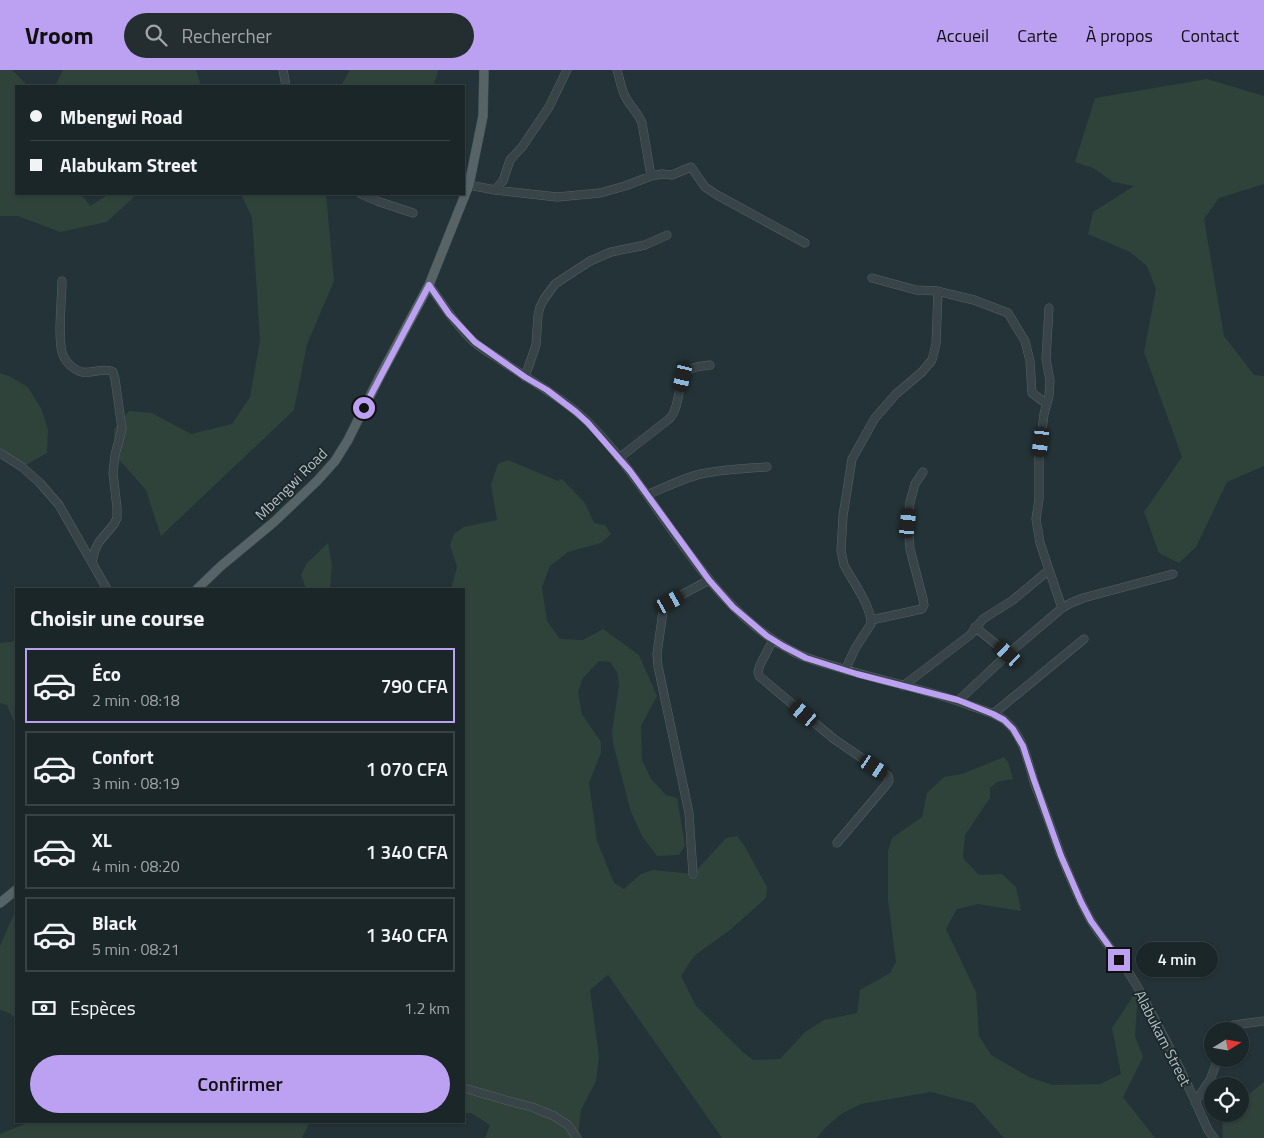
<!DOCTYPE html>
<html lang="fr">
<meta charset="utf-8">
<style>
:root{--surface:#1b2629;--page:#242e31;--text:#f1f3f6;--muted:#a0a5a8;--line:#394346;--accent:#bca0f2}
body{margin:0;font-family:"Titillium Web",sans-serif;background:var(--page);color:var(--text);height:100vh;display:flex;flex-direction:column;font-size:19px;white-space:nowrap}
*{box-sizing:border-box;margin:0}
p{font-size:16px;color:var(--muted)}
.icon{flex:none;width:28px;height:28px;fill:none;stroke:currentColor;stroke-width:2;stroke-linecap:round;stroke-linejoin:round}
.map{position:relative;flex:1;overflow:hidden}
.sheet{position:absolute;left:15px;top:518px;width:450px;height:535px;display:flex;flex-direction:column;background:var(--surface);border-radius:0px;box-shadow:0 1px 4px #0004,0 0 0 1px var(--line)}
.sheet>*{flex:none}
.banner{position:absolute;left:15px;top:15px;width:450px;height:110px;border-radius:0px;box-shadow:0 1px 4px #0004,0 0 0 1px var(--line);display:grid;align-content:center;height:110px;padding:0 15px;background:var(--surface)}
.needle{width:32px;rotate:79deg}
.tools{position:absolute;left:1204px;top:952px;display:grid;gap:10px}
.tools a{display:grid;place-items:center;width:45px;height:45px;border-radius:50%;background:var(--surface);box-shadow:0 1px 4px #0004,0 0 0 1px var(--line);font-size:25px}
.end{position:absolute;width:22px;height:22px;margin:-11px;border:6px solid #bca0f2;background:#111;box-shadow:0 0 0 2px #111}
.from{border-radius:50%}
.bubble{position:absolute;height:35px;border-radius:18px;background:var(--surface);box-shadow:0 1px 4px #0004,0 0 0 1px var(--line);font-size:16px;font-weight:600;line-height:35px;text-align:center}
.car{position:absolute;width:15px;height:30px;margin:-15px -8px;border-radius:6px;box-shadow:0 0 4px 1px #0007;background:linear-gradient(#222 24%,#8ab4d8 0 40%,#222 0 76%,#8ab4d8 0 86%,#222 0)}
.banner b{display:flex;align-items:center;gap:18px;height:48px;font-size:19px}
.banner b+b{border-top:1px solid var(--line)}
.banner i{width:12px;height:12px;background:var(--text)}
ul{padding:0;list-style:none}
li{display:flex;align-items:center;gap:15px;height:75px;margin:0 10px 8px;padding:0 5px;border:2px solid var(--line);border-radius:0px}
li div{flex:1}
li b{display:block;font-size:19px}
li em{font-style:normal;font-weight:600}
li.on{border-color:var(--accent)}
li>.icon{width:45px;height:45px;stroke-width:1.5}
h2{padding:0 15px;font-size:22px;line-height:60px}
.pay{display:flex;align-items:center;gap:12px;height:55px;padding:0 15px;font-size:19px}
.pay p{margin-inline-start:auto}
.action{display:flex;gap:10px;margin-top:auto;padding:10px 15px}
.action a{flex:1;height:58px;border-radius:30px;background:var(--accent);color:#111;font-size:20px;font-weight:600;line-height:58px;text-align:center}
header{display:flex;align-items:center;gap:30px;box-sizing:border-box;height:70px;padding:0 25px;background:var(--accent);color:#111}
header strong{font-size:24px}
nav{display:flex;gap:28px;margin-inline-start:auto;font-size:18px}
.search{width:350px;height:45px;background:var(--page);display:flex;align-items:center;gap:12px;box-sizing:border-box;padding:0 18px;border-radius:28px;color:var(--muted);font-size:19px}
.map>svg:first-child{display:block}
.green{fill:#2f433b}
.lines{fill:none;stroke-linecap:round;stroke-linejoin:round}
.minor-casing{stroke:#566265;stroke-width:9}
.major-casing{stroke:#445053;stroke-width:10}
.minor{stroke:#384447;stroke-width:8}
.major{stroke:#566367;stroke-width:9}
.route{stroke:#bca0f2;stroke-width:6}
.labels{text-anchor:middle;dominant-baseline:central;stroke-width:4;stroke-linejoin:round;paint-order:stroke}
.street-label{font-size:15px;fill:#b3bfc3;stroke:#1d292c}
</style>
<header>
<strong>Vroom</strong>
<div class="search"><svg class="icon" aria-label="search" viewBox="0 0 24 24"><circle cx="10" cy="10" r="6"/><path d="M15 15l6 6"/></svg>Rechercher</div>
<nav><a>Accueil</a><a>Carte</a><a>À propos</a><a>Contact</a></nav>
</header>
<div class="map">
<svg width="1264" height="1068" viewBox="0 0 1264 1068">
<rect width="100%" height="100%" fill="#243337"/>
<!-- green -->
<path class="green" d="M 0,0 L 12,0 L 28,16 L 16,16 L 16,124 L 81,124 L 90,136 L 109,124 L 137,124 L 107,152 L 60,162 L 18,146 L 0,146 Z
M 63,0 L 196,0 L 201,16 L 55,16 Z
M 350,0 L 438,0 L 436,8 L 433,16 L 341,16 Z
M 1207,9 L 1264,26 L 1264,114 L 1219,128 L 1204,149 L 1224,266 L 1254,305 L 1264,306 L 1264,396 L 1227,412 L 1196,477 L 1179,493 L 1159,483 L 1144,442 L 1182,387 L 1144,282 L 1156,219 L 1147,196 L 1130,182 L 1088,164 L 1093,142 L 1134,116 L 1113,112 L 1093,98 L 1075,92 L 1095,28 Z
M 241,124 L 326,124 L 334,211 L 307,274 L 294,340 L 161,466 L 146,420 L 115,385 L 114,359 L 129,341 L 152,343 L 191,364 L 232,354 L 250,327 L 260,270 L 252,148 Z
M 0,303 L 9,306 L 28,317 L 42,340 L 48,360 L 47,383 L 22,397 L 0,383 Z
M 508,390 L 558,411 L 562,409 L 585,433 L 594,453 L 605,455 L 611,464 L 601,473 L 568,482 L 550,496 L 542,517 L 547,551 L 560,569 L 583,570 L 603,559 L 639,585 L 657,626 L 641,656 L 642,690 L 651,709 L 666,725 L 677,728 L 685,775 L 679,785 L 657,786 L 642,766 L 631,742 L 613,673 L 612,662 L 619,615 L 617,602 L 610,592 L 599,591 L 583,608 L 578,622 L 582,644 L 601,672 L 601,683 L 589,713 L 597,771 L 614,813 L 624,819 L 641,804 L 653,800 L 693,804 L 726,768 L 737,766 L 744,775 L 767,817 L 766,828 L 730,860 L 694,886 L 681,906 L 696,936 L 744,983 L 753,990 L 780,989 L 805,962 L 824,950 L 857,943 L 860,920 L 890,903 L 896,892 L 888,830 L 888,781 L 892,768 L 922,747 L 927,723 L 944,707 L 962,704 L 1004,687 L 1008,692 L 1013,709 L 997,712 L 990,718 L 990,728 L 965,765 L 963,788 L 979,805 L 1002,804 L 1016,817 L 1021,841 L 978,834 L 957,839 L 946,859 L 976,922 L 979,966 L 991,985 L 1031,1008 L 1053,1015 L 1100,1014 L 1121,1004 L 1112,958 L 1138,919 L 1135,966 L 1143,987 L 1123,1027 L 1155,1068 L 1004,1068 L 973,1033 L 931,1022 L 861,1034 L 841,1044 L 823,1060 L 817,1068 L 722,1068 L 608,905 L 590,920 L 599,987 L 596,1011 L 581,1040 L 578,1068 L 485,1068 L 490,1055 L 471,1043 L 464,1043 L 464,519 L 451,519 L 457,497 L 450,475 L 454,464 L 464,457 L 497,450 L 491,415 L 498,394 Z
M 328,473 L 332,495 L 330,519 L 306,519 L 301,505 L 307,493 Z
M 16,570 L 16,656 L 7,635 L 0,633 L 0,573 L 11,572 Z
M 16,839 L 16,951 L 11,944 L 0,940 L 0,876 Z
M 1264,1012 L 1264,1068 L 1223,1068 L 1222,1046 L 1225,1044 L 1240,1044 L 1240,1031 Z
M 32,1051 L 310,1051 L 302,1068 L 0,1068 L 0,1064 Z"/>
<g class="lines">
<defs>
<path id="minor" d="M 283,0 L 286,16
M 617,0 C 620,9 621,20 626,28 C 631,37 638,43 642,53 L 651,106
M 469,115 L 495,120 L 503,111 L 510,90 L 522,77 L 549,37 L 567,0
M 495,120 L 557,127 L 600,123 L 625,116 L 651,106 L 662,104 L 672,105 L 691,97 L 705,117 L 717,125 L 805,173
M 361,124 L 377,131 L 413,143
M 872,208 L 916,220 L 938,221 L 949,224 L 974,230 L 1008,243 L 1025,271 L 1030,291 L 1032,323 L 1047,334
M 62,211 C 62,228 57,271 63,285 C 66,293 74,300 82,302 C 92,304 104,297 113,302 L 115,309 L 122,359 L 115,385 L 113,403 L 117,438 L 117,448 L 114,454 L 99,472 L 95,480 L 92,492
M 429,215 C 443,235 456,255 474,272 C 481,278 491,284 499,289 C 529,310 562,327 588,352 C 658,422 702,534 792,581 C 806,589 822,593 837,597 C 881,611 928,619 971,636 C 982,640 995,643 1004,650 C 1024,665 1028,693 1035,715 C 1044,737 1052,760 1060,783 C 1069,805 1078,828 1090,849 C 1102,870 1120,888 1132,908 C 1140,920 1146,933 1153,946 C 1173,983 1191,1021 1208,1060 L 1214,1068
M 1049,238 L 1046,289 L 1050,311 L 1049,326 L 1044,344 L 1039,386 L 1039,429 L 1036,449 L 1040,473 L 1062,538
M 525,307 L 536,275 L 538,245 L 540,237 L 544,229 L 555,214 L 590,191 L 611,182 L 645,175 L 667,165
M 0,383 L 22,397 L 40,413 L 59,435 L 107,519
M 619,388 L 669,349 C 672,346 674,343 675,339 C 679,330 680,307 687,301 C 693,296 703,296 710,295
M 647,425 C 664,418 683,408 701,404 C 723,399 745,398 767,397
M 871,550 L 922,539 L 924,535 L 923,529 L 910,479 L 908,453 L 910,432 L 915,414 L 923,402
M 975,557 L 1008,584
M 773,570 L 760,595 L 758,602 L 759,606 L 834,669 L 888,706 L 889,710 L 887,714 L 837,773
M 845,600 L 856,577 L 871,554 C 871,535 853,512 844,495 L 841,481 L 843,446 L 852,389 L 875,348 L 896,324 L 922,302 L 932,290 L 936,274 L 938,221
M 903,616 L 970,565 L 983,549 L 1013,530 L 1049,500
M 958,631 L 1008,584 L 1062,538 L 1071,533 L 1083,528 L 1173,504
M 993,644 L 1084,569
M 693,804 L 689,743 L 658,596 L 657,584 L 663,541 C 669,529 697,517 709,510
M 1228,961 L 1230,957 L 1234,955 L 1264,951
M 464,1018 L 505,1030 L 532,1037 L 554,1046 L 568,1055 L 577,1068
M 1195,1032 L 1210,1010 L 1218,989"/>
<path id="major" d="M 197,519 L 221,496 L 274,452 L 317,411 L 335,391 L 348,370 L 380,306 L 429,215 L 469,115 L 483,46 L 484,0
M 0,833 L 16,820"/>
</defs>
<!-- minor casing -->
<use href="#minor" class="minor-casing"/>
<!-- major casing -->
<use href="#major" class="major-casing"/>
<!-- minor -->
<use href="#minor" class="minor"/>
<!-- major -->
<use href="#major" class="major"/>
</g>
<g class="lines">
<!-- route -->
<path class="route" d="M 364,338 L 429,215 L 449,244 L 475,272 L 525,307 L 547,320 L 576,342 L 588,353 L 630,401 L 709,510 L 733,537 L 767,566 L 783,576 L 806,588 L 857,604 L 958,630 L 993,644 L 1004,650 L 1013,659 L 1023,676 L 1034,710 L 1061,786 L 1081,832 L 1091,851 L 1119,890"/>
</g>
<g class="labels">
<!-- street labels -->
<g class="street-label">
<text transform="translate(291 414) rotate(-45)">Mbengwi Road</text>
<text transform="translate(1163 968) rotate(63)">Alabukam Street</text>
</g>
</g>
</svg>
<div class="tools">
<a><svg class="needle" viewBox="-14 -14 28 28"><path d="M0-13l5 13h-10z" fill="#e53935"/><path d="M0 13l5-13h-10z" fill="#a0a5a8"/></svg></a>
<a><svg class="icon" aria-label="locate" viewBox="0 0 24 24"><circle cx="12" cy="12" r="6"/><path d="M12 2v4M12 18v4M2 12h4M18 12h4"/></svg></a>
</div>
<i class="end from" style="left:364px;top:338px"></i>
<i class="end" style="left:1119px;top:890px"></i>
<div class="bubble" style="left:1136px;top:872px;width:82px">4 min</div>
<i class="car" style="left:683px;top:307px;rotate:193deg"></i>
<i class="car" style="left:1041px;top:372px;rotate:187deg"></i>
<i class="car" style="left:908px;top:453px;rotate:6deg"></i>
<i class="car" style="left:670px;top:532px;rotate:61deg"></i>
<i class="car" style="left:1008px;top:584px;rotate:312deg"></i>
<i class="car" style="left:804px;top:644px;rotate:310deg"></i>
<i class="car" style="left:874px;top:697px;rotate:124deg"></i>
<div class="banner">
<b><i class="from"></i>Mbengwi Road</b>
<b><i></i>Alabukam Street</b>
</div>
<section class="sheet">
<h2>Choisir une course</h2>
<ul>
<li class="on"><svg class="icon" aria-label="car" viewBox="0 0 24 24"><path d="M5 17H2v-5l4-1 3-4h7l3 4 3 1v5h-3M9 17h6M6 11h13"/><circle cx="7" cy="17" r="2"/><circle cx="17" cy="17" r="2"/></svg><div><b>Éco</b><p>2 min · 08:18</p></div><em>790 CFA</em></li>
<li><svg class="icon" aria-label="car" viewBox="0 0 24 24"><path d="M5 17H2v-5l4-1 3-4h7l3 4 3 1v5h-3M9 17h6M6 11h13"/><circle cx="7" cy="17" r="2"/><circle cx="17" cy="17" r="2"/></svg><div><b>Confort</b><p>3 min · 08:19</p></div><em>1 070 CFA</em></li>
<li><svg class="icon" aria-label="car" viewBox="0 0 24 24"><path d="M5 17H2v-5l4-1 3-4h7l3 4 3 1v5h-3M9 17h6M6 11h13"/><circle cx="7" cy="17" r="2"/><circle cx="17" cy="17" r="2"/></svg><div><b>XL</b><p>4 min · 08:20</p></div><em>1 340 CFA</em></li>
<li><svg class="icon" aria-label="car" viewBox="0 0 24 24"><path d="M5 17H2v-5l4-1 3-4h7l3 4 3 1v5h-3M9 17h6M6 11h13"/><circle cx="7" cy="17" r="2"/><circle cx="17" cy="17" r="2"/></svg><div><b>Black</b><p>5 min · 08:21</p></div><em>1 340 CFA</em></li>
</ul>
<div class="pay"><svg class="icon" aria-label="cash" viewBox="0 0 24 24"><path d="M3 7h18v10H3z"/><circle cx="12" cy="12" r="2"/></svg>Espèces<p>1.2 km</p></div>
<div class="action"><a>Confirmer</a></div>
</section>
</div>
